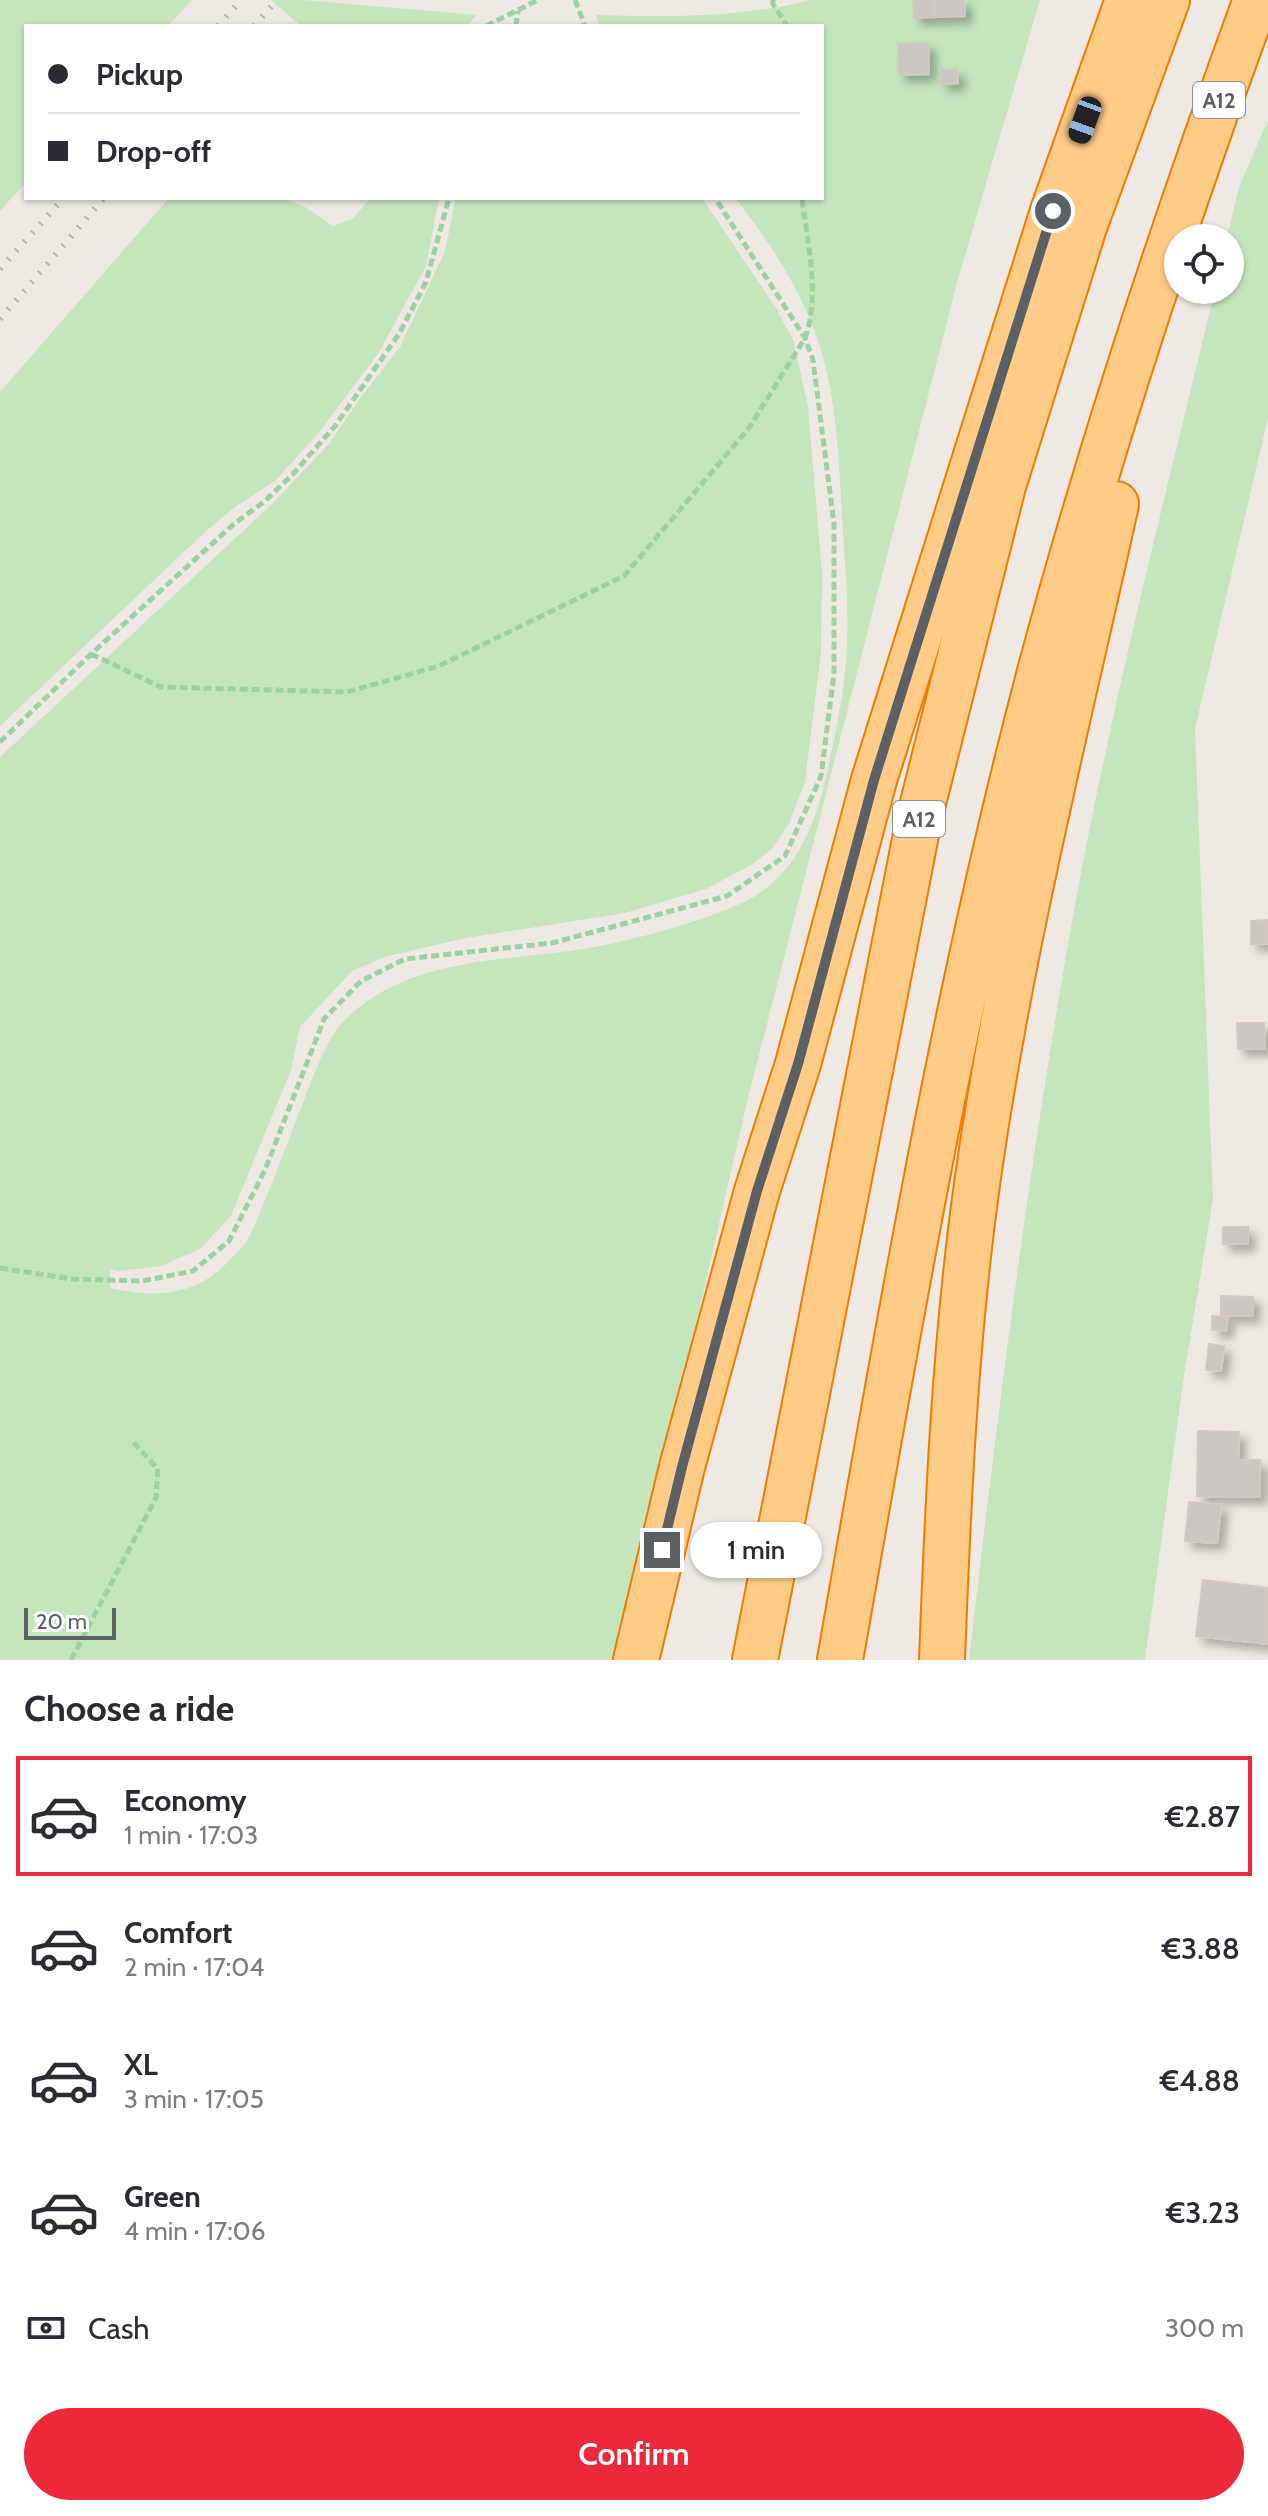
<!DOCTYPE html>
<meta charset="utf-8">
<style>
:root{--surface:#fff;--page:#f7f7f7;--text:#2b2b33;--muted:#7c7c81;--line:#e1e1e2;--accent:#ec293b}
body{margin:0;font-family:Cabin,sans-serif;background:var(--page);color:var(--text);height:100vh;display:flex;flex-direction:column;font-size:30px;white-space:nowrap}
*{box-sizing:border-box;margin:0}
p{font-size:26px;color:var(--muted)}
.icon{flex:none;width:44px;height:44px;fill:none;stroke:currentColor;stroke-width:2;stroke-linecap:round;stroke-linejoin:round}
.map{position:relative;height:1660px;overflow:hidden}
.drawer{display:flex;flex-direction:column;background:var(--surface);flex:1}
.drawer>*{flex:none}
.guide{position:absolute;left:24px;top:24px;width:800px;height:176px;border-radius:0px;box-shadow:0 2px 6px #0004;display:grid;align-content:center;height:176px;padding:0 24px;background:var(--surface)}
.fabs{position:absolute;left:1164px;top:224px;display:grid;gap:16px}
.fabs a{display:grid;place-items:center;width:80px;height:80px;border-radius:50%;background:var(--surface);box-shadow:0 2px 6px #0004;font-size:40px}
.scale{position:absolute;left:24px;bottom:20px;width:92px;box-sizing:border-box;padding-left:8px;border:4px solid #5a6063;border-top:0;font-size:22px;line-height:28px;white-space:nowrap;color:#5a6063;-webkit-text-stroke:6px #fff;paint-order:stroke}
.end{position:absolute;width:36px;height:36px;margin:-18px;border:10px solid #5a6063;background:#fff;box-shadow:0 0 0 4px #fff}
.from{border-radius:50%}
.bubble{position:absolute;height:56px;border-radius:28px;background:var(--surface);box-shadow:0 2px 6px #0004;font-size:26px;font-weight:600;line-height:56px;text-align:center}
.car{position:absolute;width:24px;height:48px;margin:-24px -12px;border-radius:10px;box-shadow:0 0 6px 2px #0007;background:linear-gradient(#222 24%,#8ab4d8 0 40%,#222 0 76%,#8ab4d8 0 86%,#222 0)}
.guide b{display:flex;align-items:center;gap:28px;height:76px;font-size:30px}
.guide b+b{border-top:2px solid var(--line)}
.guide i{width:20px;height:20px;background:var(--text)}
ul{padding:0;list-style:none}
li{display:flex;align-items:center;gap:24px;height:120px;margin:0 16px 12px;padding:0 8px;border:4px solid transparent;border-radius:0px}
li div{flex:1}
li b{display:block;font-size:30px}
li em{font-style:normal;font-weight:600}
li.current{border-color:var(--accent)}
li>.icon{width:72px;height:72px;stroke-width:1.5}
h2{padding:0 24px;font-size:36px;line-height:96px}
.pay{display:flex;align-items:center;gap:20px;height:88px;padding:0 24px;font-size:30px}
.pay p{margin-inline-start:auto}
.primary-button{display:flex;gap:16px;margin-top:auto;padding:16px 24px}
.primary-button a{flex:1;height:92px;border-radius:48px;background:var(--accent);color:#fff;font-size:32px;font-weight:600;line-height:92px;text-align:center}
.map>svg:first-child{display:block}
.green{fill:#c4e6bd}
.building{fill:#cac6c1;stroke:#d2c9c0;stroke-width:2;filter:url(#shadow)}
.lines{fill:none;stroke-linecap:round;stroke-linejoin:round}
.highway-casing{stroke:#ef7c00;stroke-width:48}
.path{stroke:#9cd1a1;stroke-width:5;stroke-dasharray:8 4;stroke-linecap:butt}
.highway{stroke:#fc8;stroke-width:44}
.rail{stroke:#b1b2b3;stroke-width:6;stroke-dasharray:2 10;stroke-linecap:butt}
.route{stroke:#5a6063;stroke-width:10}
.labels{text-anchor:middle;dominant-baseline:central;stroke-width:7;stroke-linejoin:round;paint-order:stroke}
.shield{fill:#fff;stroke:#8c9092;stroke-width:2}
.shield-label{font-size:22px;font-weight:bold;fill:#5a6063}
</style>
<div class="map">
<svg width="1268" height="1660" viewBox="0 0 1268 1660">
<defs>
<filter id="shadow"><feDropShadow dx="7" dy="7" stdDeviation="4" flood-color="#0004"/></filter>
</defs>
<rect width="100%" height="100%" fill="#eee9e2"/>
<!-- green -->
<path class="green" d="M 0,0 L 192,0 L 168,26 L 26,26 L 26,182 L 0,211 Z
M 271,0 L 304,0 L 477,15 L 467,26 L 301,26 Z
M 810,0 L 1040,0 L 958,279 L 747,1102 L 619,1660 L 0,1660 L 0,757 L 270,506 L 329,444 L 358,401 L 400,347 L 445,251 L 456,198 L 702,198 L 776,308 L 794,342 L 808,407 L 822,572 L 821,653 L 805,782 L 789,823 L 773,848 L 751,865 L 706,889 L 625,913 L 466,938 L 388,956 L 352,971 L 300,1027 L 291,1070 L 231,1216 L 200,1249 L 161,1266 L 119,1271 L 110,1269 L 110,1288 C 154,1298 193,1297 227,1263 C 234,1255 243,1248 248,1239 C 257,1221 265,1200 273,1181 C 284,1151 296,1121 307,1092 C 318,1065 328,1035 349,1016 C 418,952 519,963 605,945 C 648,936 702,921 742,903 C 805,874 821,806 833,744 C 840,711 846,676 847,642 C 849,600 844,557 842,515 C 839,462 837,408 823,357 C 807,299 772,244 735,198 L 822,198 L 822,26 L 599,26 L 596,15 C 667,17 742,18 810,0 Z
M 1268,120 L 1268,418 L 1195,729 L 1213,1199 L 1184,1376 L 1145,1660 L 969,1660 C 997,1419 1027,1178 1069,939 C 1107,720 1163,506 1215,290 L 1230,290 L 1230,238 L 1227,238 L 1239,187 Z
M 169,198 L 282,198 L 305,207 L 333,226 L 352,219 L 371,198 L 439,198 L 426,266 L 379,352 L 321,430 L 276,480 L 235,507 L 206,531 L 0,726 L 0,392 Z"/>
<!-- building -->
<path class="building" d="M 913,0 L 934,0 L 935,17 L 914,18 Z
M 934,0 L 964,0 L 965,16 L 935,17 Z
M 928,43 L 929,74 L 899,75 L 898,44 Z
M 957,69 L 958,83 L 941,84 L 940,70 Z
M 1268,920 L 1268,944 L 1251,944 L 1251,921 Z
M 1237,1023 L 1264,1023 L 1265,1049 L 1238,1049 Z
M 1223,1227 L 1248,1227 L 1248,1244 L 1223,1244 Z
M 1221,1296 L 1253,1297 L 1253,1316 L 1221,1315 Z
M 1212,1316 L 1227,1317 L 1226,1331 L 1212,1330 Z
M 1209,1344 L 1224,1346 L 1221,1371 L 1206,1370 Z
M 1198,1431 L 1239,1432 L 1238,1460 L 1260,1460 L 1260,1497 L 1197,1496 Z
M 1189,1502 L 1221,1505 L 1217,1543 L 1185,1541 Z
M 1203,1580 L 1268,1588 L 1268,1644 L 1196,1636 Z"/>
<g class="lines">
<defs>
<path id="highway" d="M 636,1660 L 682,1467 L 757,1191 L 798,1064 L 874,780 L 1053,211 L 1128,0
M 755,1660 L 919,819 L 1003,486 L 1084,227 L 1167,0
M 840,1660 C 898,1329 954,997 1040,672 C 1101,444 1175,221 1256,0
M 942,1660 C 948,1501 955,1342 977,1184 C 1009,955 1066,730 1116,504"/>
</defs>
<!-- highway casing -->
<use href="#highway" class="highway-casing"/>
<!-- path -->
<path class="path" d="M 575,0 L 585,26
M 773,0 L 773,4 L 787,26
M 486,26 L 538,0
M 516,26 L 518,11
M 91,654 L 161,687 L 347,692 L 439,666 L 624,576 L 749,428 L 805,338 C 821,295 807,242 802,198
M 0,742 L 91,654 L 235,523 L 265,501 L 293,474 L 335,426 L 399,334 L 426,282 L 449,198
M 0,1268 L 72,1279 L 142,1281 L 193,1271 L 229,1241 L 265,1170 L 324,1019 L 361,981 L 405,959 L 552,943 L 727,896 L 785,856 L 821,776 L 834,674 L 834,524 L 813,360 L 805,338 L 715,198
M 71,1660 L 156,1498 L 158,1469 L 132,1441"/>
<!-- highway -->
<use href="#highway" class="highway"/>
<!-- rail -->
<path class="rail" d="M 218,26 L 241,0
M 254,26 L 277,0
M 0,269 L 64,198
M 0,319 L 104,198"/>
</g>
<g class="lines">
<!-- route -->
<path class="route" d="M 662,1550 L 682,1467 L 757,1191 L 798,1064 L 874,780 L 1053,211"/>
</g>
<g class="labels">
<!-- shield labels -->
<g class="shield">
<rect x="1193" y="82" width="52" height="36" rx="6"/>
<rect x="893" y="801" width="52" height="36" rx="6"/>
</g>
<g class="shield-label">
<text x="1219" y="100">A12</text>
<text x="919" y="819">A12</text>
</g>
</g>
</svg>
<div class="fabs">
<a><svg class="icon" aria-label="locate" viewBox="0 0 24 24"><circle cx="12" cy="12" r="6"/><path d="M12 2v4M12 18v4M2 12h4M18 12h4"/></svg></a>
</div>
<div class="scale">20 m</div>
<i class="end from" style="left:1053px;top:211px"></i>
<i class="end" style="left:662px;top:1550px"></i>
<div class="bubble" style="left:690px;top:1522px;width:132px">1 min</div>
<i class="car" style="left:1085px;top:120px;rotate:200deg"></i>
<div class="guide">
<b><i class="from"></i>Pickup</b>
<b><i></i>Drop-off</b>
</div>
</div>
<section class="drawer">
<h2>Choose a ride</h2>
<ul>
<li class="current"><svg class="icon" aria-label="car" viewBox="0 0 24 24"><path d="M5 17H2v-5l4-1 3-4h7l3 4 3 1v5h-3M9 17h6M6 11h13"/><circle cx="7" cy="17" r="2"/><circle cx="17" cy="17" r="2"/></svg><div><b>Economy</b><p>1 min · 17:03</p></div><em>€2.87</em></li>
<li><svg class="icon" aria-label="car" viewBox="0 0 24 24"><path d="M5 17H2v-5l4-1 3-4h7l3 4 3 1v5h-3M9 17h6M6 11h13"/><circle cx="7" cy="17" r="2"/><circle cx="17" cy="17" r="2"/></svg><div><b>Comfort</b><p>2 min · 17:04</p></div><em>€3.88</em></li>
<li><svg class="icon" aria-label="car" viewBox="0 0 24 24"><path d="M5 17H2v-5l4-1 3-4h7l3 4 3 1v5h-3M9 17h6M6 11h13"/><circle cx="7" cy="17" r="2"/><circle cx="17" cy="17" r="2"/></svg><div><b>XL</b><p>3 min · 17:05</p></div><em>€4.88</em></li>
<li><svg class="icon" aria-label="car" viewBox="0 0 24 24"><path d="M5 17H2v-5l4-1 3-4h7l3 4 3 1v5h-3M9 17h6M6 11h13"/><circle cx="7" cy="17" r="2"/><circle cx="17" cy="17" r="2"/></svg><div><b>Green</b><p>4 min · 17:06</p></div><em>€3.23</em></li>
</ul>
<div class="pay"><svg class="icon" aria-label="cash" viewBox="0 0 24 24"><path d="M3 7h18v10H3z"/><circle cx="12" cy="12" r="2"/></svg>Cash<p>300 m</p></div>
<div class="primary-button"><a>Confirm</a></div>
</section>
